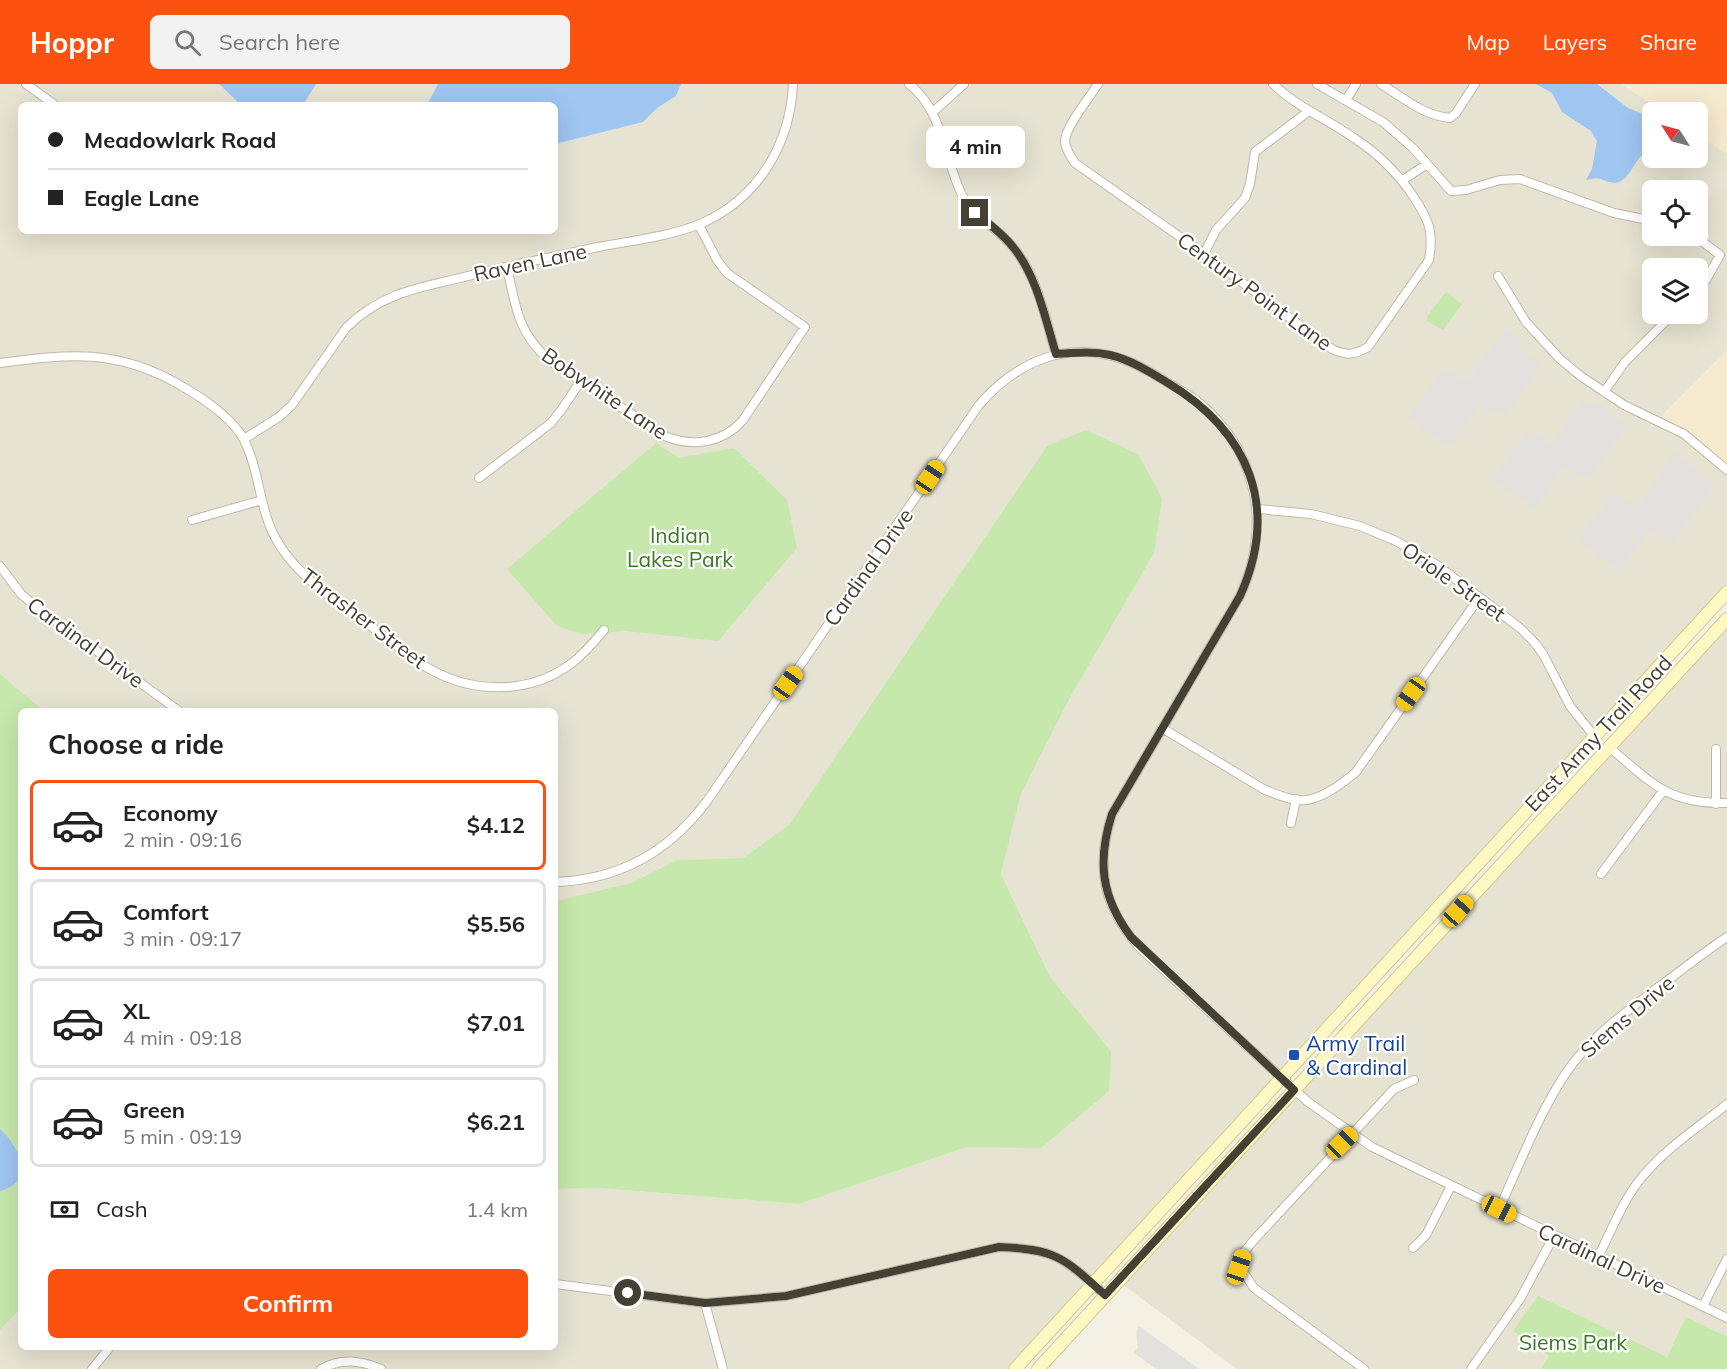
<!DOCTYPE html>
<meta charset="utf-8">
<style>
:root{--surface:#fff;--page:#f2f2f2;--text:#222;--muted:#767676;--line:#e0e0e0;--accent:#fd5110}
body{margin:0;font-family:Mulish,sans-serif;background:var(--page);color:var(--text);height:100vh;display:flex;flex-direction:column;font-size:22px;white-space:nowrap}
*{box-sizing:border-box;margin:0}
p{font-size:20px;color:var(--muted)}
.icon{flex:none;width:33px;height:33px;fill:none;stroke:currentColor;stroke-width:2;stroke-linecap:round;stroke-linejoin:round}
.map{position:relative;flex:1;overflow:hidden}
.details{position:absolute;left:18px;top:624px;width:540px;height:642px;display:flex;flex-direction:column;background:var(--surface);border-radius:9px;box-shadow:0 6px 24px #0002}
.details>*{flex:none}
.guide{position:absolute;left:18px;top:18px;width:540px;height:132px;border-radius:9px;box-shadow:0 6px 24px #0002;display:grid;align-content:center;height:132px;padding:0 30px;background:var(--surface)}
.needle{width:39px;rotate:306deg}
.tools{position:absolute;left:1642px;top:18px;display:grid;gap:12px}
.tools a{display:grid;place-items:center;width:66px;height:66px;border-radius:9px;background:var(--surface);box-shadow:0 6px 24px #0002;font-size:30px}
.end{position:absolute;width:27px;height:27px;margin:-14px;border:8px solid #454034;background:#fff;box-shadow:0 0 0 3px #fff}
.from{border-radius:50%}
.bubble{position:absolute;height:42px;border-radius:9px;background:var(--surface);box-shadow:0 6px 24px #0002;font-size:20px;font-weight:700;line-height:42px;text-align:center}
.car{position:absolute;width:18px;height:36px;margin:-18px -9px;border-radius:8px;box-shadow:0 0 4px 2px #0007;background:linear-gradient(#f5c518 24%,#345 0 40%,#f5c518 0 76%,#345 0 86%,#f5c518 0)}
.guide b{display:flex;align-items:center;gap:21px;height:57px;font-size:22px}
.guide b+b{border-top:2px solid var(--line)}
.guide i{width:15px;height:15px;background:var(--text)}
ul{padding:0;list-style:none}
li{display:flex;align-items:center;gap:18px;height:90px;margin:0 12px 9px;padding:0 18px;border:3px solid var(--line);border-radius:9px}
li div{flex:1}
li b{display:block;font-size:22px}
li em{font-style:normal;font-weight:700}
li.current{border-color:var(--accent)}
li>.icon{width:54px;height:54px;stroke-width:1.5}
h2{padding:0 30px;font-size:27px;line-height:72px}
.pay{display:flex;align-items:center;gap:15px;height:66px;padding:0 30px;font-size:22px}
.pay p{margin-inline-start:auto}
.button{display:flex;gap:12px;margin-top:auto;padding:12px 30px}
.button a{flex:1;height:69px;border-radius:9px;background:var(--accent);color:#fff;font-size:24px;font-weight:700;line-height:69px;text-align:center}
header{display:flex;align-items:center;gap:36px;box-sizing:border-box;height:84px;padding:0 30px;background:var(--accent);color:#fff}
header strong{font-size:28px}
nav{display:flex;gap:33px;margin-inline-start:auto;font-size:21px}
.search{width:420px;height:54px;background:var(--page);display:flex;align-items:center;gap:15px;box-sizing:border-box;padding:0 21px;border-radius:9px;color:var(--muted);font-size:22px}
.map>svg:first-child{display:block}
.residential{fill:#e7e3d2;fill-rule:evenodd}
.commercial{fill:#f5eace}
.green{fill:#c6e8ac}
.parking{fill:#e3e1dd}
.water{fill:#9fc5f1}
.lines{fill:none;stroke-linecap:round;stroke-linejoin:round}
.street-casing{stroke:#beb9a7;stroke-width:10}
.secondary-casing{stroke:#d4ca93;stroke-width:14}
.street{stroke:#fff;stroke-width:8}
.secondary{stroke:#fff8c2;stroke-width:12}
.route{stroke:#454034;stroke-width:8}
.transit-dot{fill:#1a4fb4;stroke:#fff;stroke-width:2}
.labels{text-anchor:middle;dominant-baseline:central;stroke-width:4.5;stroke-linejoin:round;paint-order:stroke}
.street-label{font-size:21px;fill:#454034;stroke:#fff}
.park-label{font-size:21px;fill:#3b7727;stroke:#fff}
.transit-label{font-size:21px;fill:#164399;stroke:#fff;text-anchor:start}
</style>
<header>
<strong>Hoppr</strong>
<div class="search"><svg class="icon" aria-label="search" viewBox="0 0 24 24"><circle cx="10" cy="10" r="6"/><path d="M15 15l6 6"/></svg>Search here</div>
<nav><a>Map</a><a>Layers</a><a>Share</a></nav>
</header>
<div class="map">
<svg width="1727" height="1285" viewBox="0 0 1727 1285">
<rect width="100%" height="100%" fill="#f3f0e4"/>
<!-- residential -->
<path class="residential" d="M 0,0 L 1621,0 L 1664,28 L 1653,28 L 1653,74 L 1698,74 L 1698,51 L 1727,70 L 1727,266 L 1662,332 L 1697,354 L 1727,381 L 1727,502 L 1017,1285 L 0,1285 L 0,1246 L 21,1224 L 21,1263 L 555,1263 L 555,1105 L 599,1104 L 799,1120 L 967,1063 L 1041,1063 L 1111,967 L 1050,893 L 1001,790 L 1021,710 L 1073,608 L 1138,370 L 1087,347 L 1047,362 L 789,741 L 743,774 L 677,776 L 631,799 L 555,817 L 555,627 L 44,627 L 0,590 ZM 21,21 L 555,21 L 555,147 L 21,147 ZM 1653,106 L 1698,106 L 1698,152 L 1653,152 ZM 1653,184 L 1698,184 L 1698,230 L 1653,230 Z
M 1727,542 L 1727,1285 L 1237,1285 L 1122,1200 Z"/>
<!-- commercial -->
<path class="commercial" d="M 1621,0 L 1727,0 L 1727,70 L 1698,51 L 1698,28 L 1664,28 Z
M 1727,266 L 1727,381 L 1697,354 L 1661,332 Z"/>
<!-- green -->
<path class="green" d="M 1446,208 L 1462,220 L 1443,246 L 1427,237 L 1428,231 Z
M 1086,346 L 1138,370 L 1162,414 L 1154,469 L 1073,608 L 1021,710 L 1001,790 L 1050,893 L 1111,967 L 1109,1007 L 1041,1064 L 967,1063 L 799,1120 L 599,1104 L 555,1105 L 555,817 L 631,799 L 677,776 L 743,774 L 789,741 L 1047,362 Z
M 656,359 L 679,374 L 734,364 L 787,416 L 797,464 L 718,557 L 626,547 L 582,550 L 557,542 L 507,485 Z
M 0,590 L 44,627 L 21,627 L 21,1224 L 0,1246 Z
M 1538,1212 L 1667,1273 L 1686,1233 L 1727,1253 L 1727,1285 L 1541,1285 L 1549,1272 L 1513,1247 Z"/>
<!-- parking -->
<path class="parking" d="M 1506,244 L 1520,256 L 1519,264 L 1542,281 L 1504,333 L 1497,328 L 1492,329 L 1480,321 L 1449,363 L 1408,333 L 1443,285 L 1466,298 Z
M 1584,316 L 1590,320 L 1592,317 L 1606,325 L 1607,327 L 1627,343 L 1589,395 L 1582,390 L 1577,391 L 1565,383 L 1534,425 L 1493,395 L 1528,347 L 1551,360 Z
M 1677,367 L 1693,384 L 1715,400 L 1674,456 L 1667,452 L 1662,453 L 1650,445 L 1619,486 L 1578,457 L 1613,409 L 1637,422 Z
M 1139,1242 L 1199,1285 L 1156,1285 L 1134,1269 L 1138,1263 L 1136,1248 Z"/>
<!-- water -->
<path class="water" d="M 219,0 L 316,0 L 303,21 L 241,21 Z
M 438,0 L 681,0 L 676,12 L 657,24 L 643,38 L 555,60 L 555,21 L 427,21 Z
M 1536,0 L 1597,0 L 1628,24 L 1653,34 L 1653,67 C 1634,68 1635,91 1619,98 C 1612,100 1606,97 1601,95 C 1597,94 1591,95 1586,96 L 1592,85 L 1597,57 L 1591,47 L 1562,28 L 1552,9 Z
M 0,1045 C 20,1063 36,1098 0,1107 Z"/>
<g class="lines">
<defs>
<path id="street" d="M 26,0 L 55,21
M 909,0 C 943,26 944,74 962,111 C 973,133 998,144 1013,163 C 1038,193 1045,234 1056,270
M 1098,0 C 1090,13 1065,43 1065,57 C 1065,65 1071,73 1075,79 L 1193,162 L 1332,265 C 1347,272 1354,271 1368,263 L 1429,176 C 1434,147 1429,136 1413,112 C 1397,88 1377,69 1354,54 C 1327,35 1297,23 1273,0
M 1317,0 L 1383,38 L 1413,64 L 1451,107 L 1466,106 L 1500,96 L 1520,95 L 1614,129 L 1653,137
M 1381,0 C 1402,13 1424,32 1450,34 L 1456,29 L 1475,0
M 1346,16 L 1356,0
M 933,28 L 964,0
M 1403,96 L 1427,80
M 1695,152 L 1720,171 L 1706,196 L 1698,204
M 1204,170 L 1216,146 L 1245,114 L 1250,100 L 1255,68 L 1309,27
M 507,183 C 516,223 517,248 550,277 L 667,353 C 694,363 723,359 743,336 L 805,243 L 727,189 L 717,176 L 699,141
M 1498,192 L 1526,238 L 1560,275 L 1582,293 L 1624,321 L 1684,350 L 1727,386
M 0,279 C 69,270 116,264 180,301 C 194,309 208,318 221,329 C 229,336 240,347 244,356 C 260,387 259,425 276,455 C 295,490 330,512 361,535 C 382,550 402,567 423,581 C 469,610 528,612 572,579 C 584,570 594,558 604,546
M 1604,308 L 1625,278 L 1673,230
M 244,355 L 279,333 L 292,321 L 346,244 C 379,211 413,205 456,195 C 503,183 551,173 598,163 C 630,157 671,152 700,140 C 758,115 790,61 793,0
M 479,394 L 551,339 L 562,325 L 580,298
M 1258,425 L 1311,430 L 1360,442 L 1396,457 L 1437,481 L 1520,544 L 1534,558 L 1543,570 L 1570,622 L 1595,653
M 192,436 L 262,416
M 0,482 L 21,510 L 35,522 L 179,627
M 1162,644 L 1265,706 C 1277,710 1293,718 1306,716 C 1324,714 1343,699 1356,688 L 1479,514
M 1609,663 C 1652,699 1667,720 1727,719
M 1716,665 L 1716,720
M 1291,739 L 1296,715
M 1601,790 L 1663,707
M 555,798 C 618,796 669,768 707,717 L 979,321 C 1017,277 1068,255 1125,276 C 1139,281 1152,289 1165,297 C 1175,303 1186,309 1196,316 C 1258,366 1272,442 1240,512 L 1112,730 C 1095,783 1103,824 1141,865 L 1308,1018 L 1372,1063 L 1727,1234
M 1499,1125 C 1519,1082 1540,1027 1566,989 C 1590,953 1626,928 1660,902 C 1682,886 1704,868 1727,853
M 1413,1164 L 1426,1151 L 1451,1102
M 1598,1173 C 1612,1146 1623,1115 1643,1092 C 1666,1064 1699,1043 1727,1020
M 555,1200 L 705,1219 L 786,1212 L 999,1163 C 1056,1165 1064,1174 1105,1211
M 705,1219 L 723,1285
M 1703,1222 L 1727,1175
M 92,1285 L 110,1263
M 321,1285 C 341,1274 360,1276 381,1285
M 1364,1285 L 1254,1204 L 1240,1183 L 1245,1167 L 1253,1157 L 1394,1005 L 1414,996
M 1471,1285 L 1520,1215 L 1554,1152"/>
<path id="secondary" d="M 1015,1285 L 1727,508
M 1038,1285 L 1727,535"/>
</defs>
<!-- street casing -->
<use href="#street" class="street-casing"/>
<!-- secondary casing -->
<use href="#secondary" class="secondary-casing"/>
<!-- street -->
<use href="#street" class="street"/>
<!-- secondary -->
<use href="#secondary" class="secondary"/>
</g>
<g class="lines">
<!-- route -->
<path class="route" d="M 628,1209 L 705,1219 L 786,1212 L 999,1163 C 1056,1165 1064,1174 1105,1211 L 1294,1006 L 1131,853 C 1101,813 1097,777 1112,730 L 1240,512 C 1280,423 1249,348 1168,299 C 1150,288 1131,276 1110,271 C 1092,267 1074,269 1056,270 C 1045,234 1037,192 1013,163 C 1002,149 988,139 975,129"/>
</g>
<!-- markers -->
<rect class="transit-dot" x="1288" y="965" width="12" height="12" rx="3"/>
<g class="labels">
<!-- street labels -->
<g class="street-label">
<text transform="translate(530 178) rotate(-12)">Raven Lane</text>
<text transform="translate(1255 207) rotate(36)">Century Point Lane</text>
<text transform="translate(605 309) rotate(34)">Bobwhite Lane</text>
<text transform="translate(868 483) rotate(-55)">Cardinal Drive</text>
<text transform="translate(1454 497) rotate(35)">Oriole Street</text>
<text transform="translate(364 534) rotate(37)">Thrasher Street</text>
<text transform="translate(86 558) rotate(36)">Cardinal Drive</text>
<text transform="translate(1598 649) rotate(-47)">East Army Trail Road</text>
<text transform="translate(1627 932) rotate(-40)">Siems Drive</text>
<text transform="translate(1602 1174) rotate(25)">Cardinal Drive</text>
</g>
<!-- park labels -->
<g class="park-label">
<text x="680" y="451">Indian<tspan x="680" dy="24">Lakes Park</tspan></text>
<text x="1573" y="1258">Siems Park</text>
</g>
<!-- transit labels -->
<g class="transit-label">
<text x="1306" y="959">Army Trail<tspan x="1306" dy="24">&amp; Cardinal</tspan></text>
</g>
</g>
</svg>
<div class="tools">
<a><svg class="needle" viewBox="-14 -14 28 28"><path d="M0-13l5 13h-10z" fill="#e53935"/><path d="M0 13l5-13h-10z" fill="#767676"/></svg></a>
<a><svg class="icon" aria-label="locate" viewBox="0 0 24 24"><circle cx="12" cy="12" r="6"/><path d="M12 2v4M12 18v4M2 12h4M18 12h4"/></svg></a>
<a><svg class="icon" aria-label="layers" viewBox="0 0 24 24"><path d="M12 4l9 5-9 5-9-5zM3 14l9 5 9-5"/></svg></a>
</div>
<i class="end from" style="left:628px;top:1209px"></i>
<i class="end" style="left:975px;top:129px"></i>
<div class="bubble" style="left:926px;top:42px;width:99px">4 min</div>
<i class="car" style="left:930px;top:393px;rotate:34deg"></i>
<i class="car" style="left:788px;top:599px;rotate:35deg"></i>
<i class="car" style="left:1411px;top:610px;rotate:215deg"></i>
<i class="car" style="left:1458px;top:827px;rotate:42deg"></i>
<i class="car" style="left:1342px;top:1059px;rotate:45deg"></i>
<i class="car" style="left:1499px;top:1125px;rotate:117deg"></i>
<i class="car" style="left:1239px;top:1183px;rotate:19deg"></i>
<div class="guide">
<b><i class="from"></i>Meadowlark Road</b>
<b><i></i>Eagle Lane</b>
</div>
<section class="details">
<h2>Choose a ride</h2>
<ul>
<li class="current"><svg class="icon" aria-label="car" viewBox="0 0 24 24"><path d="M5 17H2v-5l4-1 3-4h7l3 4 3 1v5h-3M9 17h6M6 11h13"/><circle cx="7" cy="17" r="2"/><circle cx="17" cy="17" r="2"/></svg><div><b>Economy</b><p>2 min · 09:16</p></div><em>$4.12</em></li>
<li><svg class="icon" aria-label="car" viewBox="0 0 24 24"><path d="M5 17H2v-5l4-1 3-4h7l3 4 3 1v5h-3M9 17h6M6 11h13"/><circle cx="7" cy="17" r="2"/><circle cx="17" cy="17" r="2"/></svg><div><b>Comfort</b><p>3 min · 09:17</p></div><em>$5.56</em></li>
<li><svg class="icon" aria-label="car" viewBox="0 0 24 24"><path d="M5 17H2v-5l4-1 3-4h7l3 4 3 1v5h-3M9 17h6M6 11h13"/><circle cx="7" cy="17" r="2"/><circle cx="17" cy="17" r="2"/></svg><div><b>XL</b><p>4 min · 09:18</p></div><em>$7.01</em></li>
<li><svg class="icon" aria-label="car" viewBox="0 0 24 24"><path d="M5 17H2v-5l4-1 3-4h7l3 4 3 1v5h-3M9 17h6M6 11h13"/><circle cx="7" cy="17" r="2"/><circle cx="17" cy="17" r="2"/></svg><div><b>Green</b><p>5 min · 09:19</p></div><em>$6.21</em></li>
</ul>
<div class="pay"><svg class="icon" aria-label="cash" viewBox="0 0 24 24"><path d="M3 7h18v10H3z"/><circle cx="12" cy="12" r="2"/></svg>Cash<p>1.4 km</p></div>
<div class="button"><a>Confirm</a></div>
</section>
</div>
